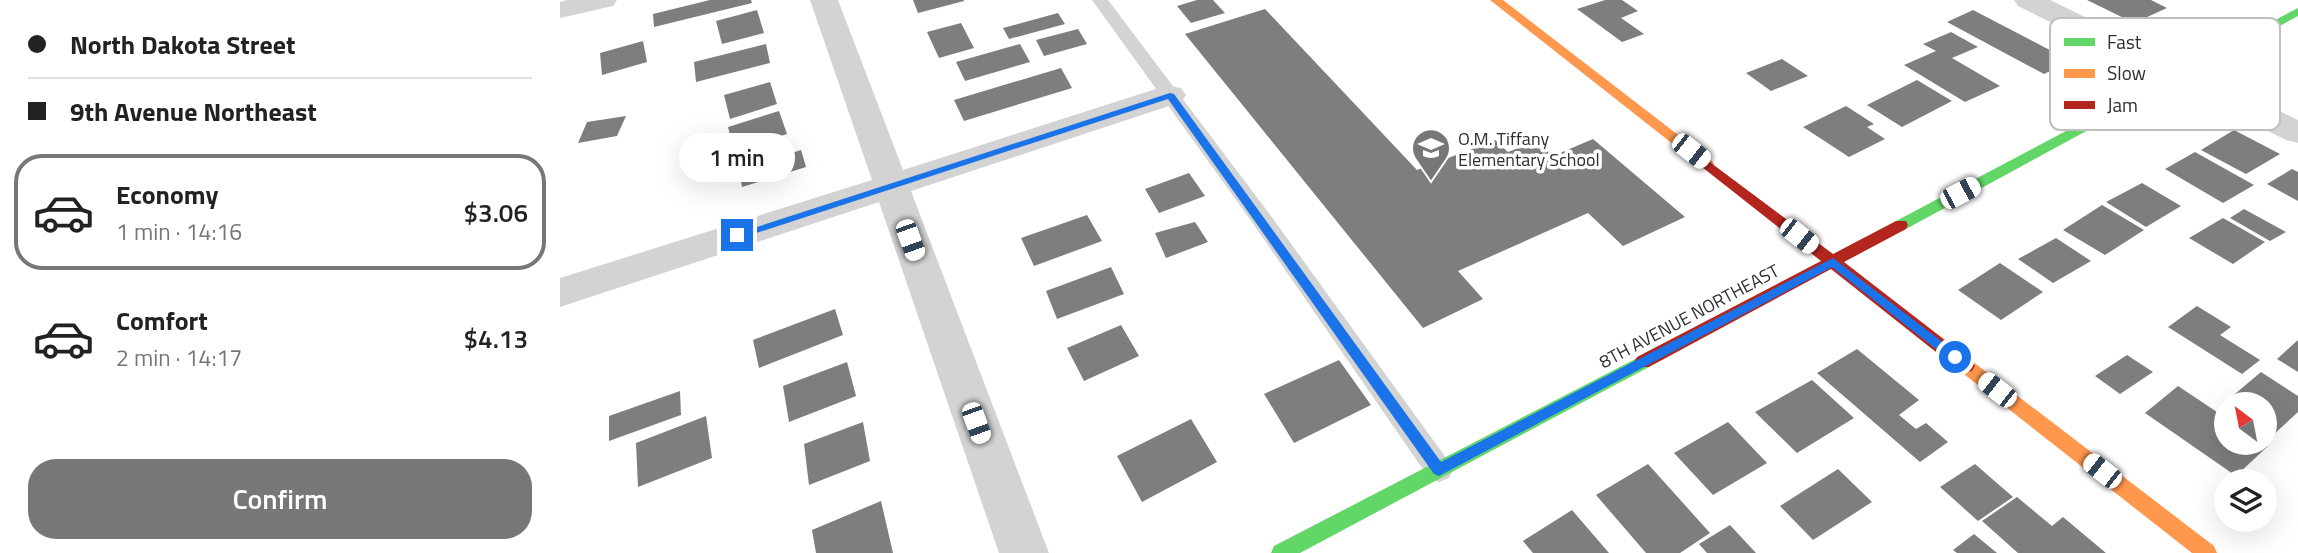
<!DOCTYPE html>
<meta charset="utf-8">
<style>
:root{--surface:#fff;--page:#f2f2f2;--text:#222;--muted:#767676;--line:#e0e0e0;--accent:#777}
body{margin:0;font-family:"Titillium Web",sans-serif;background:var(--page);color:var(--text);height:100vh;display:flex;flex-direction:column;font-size:26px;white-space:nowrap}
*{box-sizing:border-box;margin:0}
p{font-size:23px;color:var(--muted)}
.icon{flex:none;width:38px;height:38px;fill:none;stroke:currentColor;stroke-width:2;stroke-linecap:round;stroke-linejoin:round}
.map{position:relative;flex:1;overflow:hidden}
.sheet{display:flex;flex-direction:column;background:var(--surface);width:560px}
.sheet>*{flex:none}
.top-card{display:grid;align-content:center;height:154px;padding:0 28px;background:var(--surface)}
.needle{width:46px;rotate:328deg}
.fabs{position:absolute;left:1654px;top:392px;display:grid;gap:14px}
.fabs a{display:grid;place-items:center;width:63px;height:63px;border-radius:50%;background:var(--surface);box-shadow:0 7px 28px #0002;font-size:35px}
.end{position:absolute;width:32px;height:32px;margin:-16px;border:9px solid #1a73e8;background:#fff;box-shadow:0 0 0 4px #fff}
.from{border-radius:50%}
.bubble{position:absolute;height:49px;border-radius:24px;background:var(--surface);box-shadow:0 7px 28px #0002;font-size:23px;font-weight:600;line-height:49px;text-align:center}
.car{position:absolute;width:21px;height:42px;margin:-21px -10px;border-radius:9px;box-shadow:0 0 5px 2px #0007;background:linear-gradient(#fff 24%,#345 0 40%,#fff 0 76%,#345 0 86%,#fff 0)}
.top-card b{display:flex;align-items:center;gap:24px;height:66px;font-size:26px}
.top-card b+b{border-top:2px solid var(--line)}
.top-card i{width:18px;height:18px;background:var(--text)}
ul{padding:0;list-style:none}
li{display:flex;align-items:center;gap:21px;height:116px;margin:0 14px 10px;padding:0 14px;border:4px solid transparent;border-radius:28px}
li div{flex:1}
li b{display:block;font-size:26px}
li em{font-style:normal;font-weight:600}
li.selected{border-color:var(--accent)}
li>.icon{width:63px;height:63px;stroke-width:1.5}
.primary-button{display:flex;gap:14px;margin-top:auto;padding:14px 28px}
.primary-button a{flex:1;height:80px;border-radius:28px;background:var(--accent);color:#fff;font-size:28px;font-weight:600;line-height:80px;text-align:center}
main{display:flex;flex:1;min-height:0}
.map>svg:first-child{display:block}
.building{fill:#7e7e7e}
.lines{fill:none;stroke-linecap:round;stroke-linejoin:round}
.lane{fill:#d3d3d3;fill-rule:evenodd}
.street{fill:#d3d3d3;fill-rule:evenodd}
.fast{fill:#63d668;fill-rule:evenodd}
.slow{fill:#ff974d;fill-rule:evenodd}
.jam{fill:#b3261e;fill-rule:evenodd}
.route{fill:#1a73e8}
.labels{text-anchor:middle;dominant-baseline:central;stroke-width:7;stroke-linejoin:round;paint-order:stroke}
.poi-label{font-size:18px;fill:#2e2e2e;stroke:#fff;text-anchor:start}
.street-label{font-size:18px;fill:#2e2e2e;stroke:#fff}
.key{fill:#fff;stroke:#c0c0c0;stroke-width:2}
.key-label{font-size:19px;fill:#2e2e2e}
</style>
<main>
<section class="sheet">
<div class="top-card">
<b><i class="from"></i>North Dakota Street</b>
<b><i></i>9th Avenue Northeast</b>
</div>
<ul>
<li class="selected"><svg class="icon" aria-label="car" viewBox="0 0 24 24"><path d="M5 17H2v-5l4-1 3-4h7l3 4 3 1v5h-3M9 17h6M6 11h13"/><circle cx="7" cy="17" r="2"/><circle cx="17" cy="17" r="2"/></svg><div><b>Economy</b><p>1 min · 14:16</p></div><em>$3.06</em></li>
<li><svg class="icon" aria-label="car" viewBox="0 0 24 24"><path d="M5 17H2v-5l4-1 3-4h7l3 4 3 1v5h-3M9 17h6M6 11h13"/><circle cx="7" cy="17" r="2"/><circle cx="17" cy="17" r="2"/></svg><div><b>Comfort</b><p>2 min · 14:17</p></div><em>$4.13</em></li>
</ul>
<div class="primary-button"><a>Confirm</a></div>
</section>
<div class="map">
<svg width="1738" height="553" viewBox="0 0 1738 553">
<rect width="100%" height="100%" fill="#fff"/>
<!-- building -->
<path class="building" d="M 191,0 L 192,3 L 94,27 L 93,14 L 150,0 Z
M 353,0 L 404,0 L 404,1 L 358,13 Z
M 637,0 L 653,0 L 665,13 L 631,23 L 617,6 Z
M 1045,0 L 1062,0 L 1078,11 L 1061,18 L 1084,34 L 1062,42 L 1017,9 Z
M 1527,0 L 1591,0 L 1607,8 L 1574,23 Z
M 705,9 L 857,170 L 935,140 L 948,152 L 976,141 L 993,156 L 1033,139 L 1125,217 L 1063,246 L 1028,213 L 898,271 L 923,299 L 863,328 L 625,34 Z
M 197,10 L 204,33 L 162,44 L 156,21 Z
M 1413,10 L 1511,61 L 1484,74 L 1387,22 Z
M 498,13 L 505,24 L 449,39 L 443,28 Z
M 401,23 L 414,48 L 379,58 L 367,32 Z
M 518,29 L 527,44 L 484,56 L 476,40 Z
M 1391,32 L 1418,47 L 1392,58 L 1440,86 L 1405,102 L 1344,65 L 1376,51 L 1363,44 Z
M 83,41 L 87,62 L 42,75 L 40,53 Z
M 206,44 L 210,63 L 136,82 L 134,62 Z
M 460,44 L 470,62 L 405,81 L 396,62 Z
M 1222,59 L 1248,76 L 1211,91 L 1186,73 Z
M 501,68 L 512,88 L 404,121 L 394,100 Z
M 1357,80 L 1392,101 L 1342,127 L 1307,105 Z
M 210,82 L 217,104 L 170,119 L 164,95 Z
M 1286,106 L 1314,124 L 1307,127 L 1325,139 L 1289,157 L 1243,127 Z
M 219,111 L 227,134 L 174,151 L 168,127 Z
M 66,116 L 57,136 L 18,143 L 27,122 Z
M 1674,130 L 1720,154 L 1686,174 L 1641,150 Z
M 241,150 L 246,167 L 182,187 L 179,169 Z
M 1635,152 L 1694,185 L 1663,203 L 1605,169 Z
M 1732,169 L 1738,172 L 1738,201 L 1707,184 Z
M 629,173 L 645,196 L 599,213 L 585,189 Z
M 1582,183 L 1621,206 L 1586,227 L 1546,202 Z
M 1542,205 L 1584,230 L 1545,255 L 1503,230 Z
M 1684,209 L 1726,232 L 1710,241 L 1670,218 Z
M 527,215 L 542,241 L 474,266 L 461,238 Z
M 1663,218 L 1705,242 L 1673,264 L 1629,238 Z
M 635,222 L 648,242 L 606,258 L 595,233 Z
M 1496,238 L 1531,261 L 1493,283 L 1458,259 Z
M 1440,263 L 1483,292 L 1441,320 L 1398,290 Z
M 551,267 L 564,294 L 497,319 L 486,291 Z
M 1637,306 L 1671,327 L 1660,335 L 1700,360 L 1682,374 L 1608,327 Z
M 275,309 L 283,335 L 199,368 L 193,340 Z
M 561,325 L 579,356 L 524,381 L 507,348 Z
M 1738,340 L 1738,372 L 1717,359 Z
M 1297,349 L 1359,400 L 1339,415 L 1356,429 L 1366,423 L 1388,442 L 1360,462 L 1257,373 Z
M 1567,355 L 1593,372 L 1560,394 L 1535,376 Z
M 779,360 L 811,405 L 734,443 L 704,394 Z
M 287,362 L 296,396 L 229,422 L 223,386 Z
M 1701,372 L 1738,396 L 1738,412 L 1711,437 L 1704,433 L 1704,404 L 1663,404 Z
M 1252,380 L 1294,418 L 1237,453 L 1195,412 Z
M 1618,386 L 1666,418 L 1666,443 L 1703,443 L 1708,446 L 1676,476 L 1585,413 Z
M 120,391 L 121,415 L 49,441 L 49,416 Z
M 146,416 L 152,458 L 78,487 L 76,443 Z
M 631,419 L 657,462 L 582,502 L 557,456 Z
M 303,422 L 310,461 L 249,485 L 244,444 Z
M 1168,422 L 1207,463 L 1153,495 L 1114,453 Z
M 1088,464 L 1150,533 L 1120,553 L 1086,553 L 1036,495 Z
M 1415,464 L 1453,497 L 1418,521 L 1380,487 Z
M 1278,469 L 1312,502 L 1253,540 L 1220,506 Z
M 1457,497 L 1492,526 L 1503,517 L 1546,553 L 1458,553 L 1422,521 Z
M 321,501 L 333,553 L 256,553 L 252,530 Z
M 1012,510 L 1049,553 L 973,553 L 963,541 Z
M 1170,525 L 1196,553 L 1147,553 L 1139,544 Z
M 1414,534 L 1437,553 L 1397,553 L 1393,550 Z"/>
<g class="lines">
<!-- lane -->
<path class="lane" d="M 532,0 L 548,0 L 708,212 L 889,462 L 893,470 L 889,478 L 879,482 L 869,478 L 692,222 Z"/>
<!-- street -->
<path class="street" d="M 7,0 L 57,0 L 53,6 L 0,18 L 0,2 Z
M 250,0 L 278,0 L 343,170 L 599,88 L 610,86 L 621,88 L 626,95 L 621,102 L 351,191 L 489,553 L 439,553 L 319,202 L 0,307 L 0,278 L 312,180 Z
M 1454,0 L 1490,0 L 1738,120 L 1738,143 L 1726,140 L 1458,6 Z"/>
<!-- fast -->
<path class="fast" d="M 1738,8 L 1738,16 L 1346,229 L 1341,230 L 1334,225 L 1336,221 Z
M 1083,355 L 1089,357 L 1092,362 L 1089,367 L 740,553 L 711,553 L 714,546 Z"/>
<!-- slow -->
<path class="slow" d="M 930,0 L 943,0 L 1152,161 L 1154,164 L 1152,167 L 1142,167 Z
M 1406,359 L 1412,361 L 1654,546 L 1657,553 L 1632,553 L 1400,371 L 1397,366 L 1400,361 Z"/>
<!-- jam -->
<path class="jam" d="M 1147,160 L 1273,254 L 1336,221 L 1346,221 L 1348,225 L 1346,229 L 1284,262 L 1412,361 L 1415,366 L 1412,371 L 1406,373 L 1400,371 L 1271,269 L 1089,367 L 1077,367 L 1074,362 L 1077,357 L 1261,261 L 1142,167 L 1140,164 L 1142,161 Z"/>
</g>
<!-- route -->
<path class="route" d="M 610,93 L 614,94 L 881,462 L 1273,258 L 1402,357 L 1400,361 L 1391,361 L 1272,267 L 879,476 L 874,474 L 608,99 L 181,238 L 177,239 L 172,235 Z"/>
<!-- icons -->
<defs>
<symbol id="school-pin" viewBox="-11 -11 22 30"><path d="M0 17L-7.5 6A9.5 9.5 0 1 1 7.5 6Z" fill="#777" stroke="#fff"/><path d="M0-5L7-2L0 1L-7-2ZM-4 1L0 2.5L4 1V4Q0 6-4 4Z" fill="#fff"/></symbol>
</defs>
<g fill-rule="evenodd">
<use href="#school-pin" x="849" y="126" width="44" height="60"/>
</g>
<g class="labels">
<!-- poi labels -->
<g class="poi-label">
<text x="898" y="138">O.M. Tiffany<tspan x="898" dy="21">Elementary School</tspan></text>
</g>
<!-- street labels -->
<g class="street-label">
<text transform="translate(1129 316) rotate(-28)">8TH AVENUE NORTHEAST</text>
</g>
</g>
<!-- legend -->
<rect x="1490" y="18" width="230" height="112" rx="10" class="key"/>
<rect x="1504" y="38" width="31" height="8" fill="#63d668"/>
<rect x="1504" y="69" width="31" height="9" fill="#ff974d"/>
<rect x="1504" y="101" width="31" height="8" fill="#b3261e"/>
<g class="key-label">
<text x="1547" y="49">Fast</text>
<text x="1547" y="80">Slow</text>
<text x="1547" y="112">Jam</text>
</g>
</svg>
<div class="fabs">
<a><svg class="needle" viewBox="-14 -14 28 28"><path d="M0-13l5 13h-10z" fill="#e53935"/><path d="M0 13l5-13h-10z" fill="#767676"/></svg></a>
<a><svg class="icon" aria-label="layers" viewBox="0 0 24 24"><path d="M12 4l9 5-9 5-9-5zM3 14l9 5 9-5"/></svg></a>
</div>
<i class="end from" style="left:1395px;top:357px"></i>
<i class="end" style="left:177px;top:235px"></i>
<div class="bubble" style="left:119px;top:133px;width:116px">1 min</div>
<i class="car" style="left:1131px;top:151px;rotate:128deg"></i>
<i class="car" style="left:1400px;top:193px;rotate:62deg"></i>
<i class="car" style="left:1239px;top:236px;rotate:128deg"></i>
<i class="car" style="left:350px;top:240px;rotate:160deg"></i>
<i class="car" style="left:1437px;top:390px;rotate:308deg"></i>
<i class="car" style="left:416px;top:423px;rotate:160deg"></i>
<i class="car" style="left:1542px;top:471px;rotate:308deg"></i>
</div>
</main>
